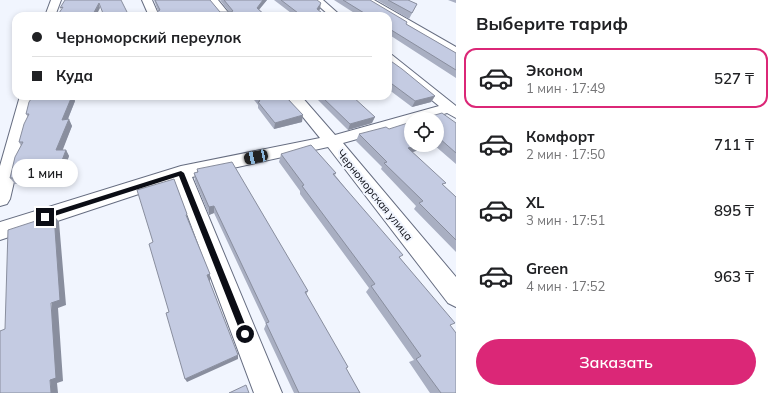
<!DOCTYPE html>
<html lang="ru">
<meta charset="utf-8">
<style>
:root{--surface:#fff;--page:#f6f6f6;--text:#202124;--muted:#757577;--line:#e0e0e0;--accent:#db2777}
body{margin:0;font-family:Mulish,sans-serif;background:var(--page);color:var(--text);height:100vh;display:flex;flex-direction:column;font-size:15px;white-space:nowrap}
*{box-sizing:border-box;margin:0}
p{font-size:13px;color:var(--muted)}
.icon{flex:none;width:22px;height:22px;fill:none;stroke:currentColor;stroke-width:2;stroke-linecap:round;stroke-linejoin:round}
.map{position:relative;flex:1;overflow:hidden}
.drawer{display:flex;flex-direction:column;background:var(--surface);width:320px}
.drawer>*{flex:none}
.banner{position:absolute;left:12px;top:12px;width:380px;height:88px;border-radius:12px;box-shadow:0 2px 6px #0003;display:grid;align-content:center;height:88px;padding:0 20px;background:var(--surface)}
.controls{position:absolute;left:404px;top:112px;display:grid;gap:8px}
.controls a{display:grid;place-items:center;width:40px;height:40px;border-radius:50%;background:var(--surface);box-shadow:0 2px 6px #0003;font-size:20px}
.end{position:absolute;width:18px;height:18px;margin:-9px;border:5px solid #0b0d15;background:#fff;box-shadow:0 0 0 2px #fff}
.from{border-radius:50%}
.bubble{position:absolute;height:28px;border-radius:14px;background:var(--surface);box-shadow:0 2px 6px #0003;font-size:13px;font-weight:600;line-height:28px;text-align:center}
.car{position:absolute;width:12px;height:24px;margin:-12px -6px;border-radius:5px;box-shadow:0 0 3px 1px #0007;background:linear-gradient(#222 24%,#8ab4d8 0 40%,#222 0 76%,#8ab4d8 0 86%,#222 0)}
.banner b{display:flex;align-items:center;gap:14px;height:38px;font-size:15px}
.banner b+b{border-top:1px solid var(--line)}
.banner i{width:10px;height:10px;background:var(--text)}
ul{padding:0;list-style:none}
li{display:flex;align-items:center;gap:12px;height:60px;margin:0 8px 6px;padding:0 12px;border:2px solid transparent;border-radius:12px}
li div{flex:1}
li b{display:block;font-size:15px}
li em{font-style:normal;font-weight:600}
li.current{border-color:var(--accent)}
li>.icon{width:36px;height:36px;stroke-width:1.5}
h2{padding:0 20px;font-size:18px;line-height:48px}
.primary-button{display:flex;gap:8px;margin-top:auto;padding:8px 20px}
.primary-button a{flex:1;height:46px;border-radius:24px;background:var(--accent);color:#fff;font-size:16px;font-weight:600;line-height:46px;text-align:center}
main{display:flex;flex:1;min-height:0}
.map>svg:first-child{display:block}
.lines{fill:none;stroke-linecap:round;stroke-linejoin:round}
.street-casing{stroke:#666d81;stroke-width:2}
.street{fill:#fff;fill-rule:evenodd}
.wall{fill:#a9afc2}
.shaded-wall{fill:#898e9e}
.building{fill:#c4cbe2;stroke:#898e9e}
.route{fill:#0b0d15}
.labels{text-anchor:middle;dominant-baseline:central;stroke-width:4;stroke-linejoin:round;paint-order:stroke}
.street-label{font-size:11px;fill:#0b0d15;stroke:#f1f5fe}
</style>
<main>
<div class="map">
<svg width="456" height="393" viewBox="0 0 456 393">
<rect width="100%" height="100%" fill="#f1f5fe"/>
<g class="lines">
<defs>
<path id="street" d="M 51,0 L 61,0 L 55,16 L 45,16 Z
M 142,0 L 152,0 L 159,16 L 149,16 Z
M 208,0 L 218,0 L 231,16 L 221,16 Z
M 312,0 L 323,0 L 341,16 L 330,16 Z
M 362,0 L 374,0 L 456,47 L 456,56 L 452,55 Z
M 388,54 L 392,55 L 456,106 L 456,118 L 447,113 L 428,119 L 411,119 L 411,124 L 343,143 L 456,277 L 456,307 L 448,303 L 328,147 L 192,177 L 282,393 L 254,393 L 175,182 L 0,240 L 0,222 L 181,166 L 320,138 L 286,96 L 301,96 L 335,135 L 439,106 L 388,64 Z
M 20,96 L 34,96 L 10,199 L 7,204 L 0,206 L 0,166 Z"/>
</defs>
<!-- street casing -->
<use href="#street" class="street-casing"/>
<!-- street -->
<use href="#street" class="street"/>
</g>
<!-- wall -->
<path class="wall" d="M 154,0 L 210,0 L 220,12 L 229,12 L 220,0 L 267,0 L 259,10 L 266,16 L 158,16 L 157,12 L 158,11 Z
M 274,0 L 317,0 L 320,9 L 318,11 L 326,16 L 295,16 Z
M 334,0 L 370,0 L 406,24 L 456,53 L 456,78 L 388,34 L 388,16 L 359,16 Z
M 377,0 L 408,0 L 417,4 L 409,19 Z
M 448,0 L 456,0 L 456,3 Z
M 388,59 L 435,96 L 431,102 L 412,107 L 388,89 Z
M 33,96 L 73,96 L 75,101 L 68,119 L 72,126 L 62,150 L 66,150 L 69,156 L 60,182 L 15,184 L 10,178 L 21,146 L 19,142 L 28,117 L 26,114 Z
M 251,96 L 285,96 L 302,122 L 274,129 L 258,108 L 258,105 Z
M 314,96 L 352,96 L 372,123 L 348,130 Z
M 437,119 L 456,123 L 456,164 L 434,145 L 412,152 L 444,186 L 456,197 L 456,252 L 414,209 L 416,206 L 381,169 L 382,167 L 356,141 L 359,134 L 411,145 L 437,145 Z
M 281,154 L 336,173 L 335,175 L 400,258 L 450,326 L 456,393 L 430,393 L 409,362 L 414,360 L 366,292 L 369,288 L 300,194 L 300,191 L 279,162 Z
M 197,169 L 308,291 L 306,295 L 346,369 L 360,393 L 294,393 L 264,329 L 266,324 L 214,213 L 209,215 L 195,181 L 194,173 L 197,173 Z"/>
<!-- shaded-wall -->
<path class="shaded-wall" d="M 263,0 L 267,0 L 256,13 L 257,8 Z
M 99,3 L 100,8 L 96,16 L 92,16 Z
M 321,3 L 320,9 L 316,15 L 317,9 Z
M 72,96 L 73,96 L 75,101 L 65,126 L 62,120 Z
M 435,96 L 431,102 L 412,107 L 415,101 Z
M 303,115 L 302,122 L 274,129 L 275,123 Z
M 375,117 L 372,123 L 348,130 L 350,124 Z
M 69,119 L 72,126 L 60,157 L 56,150 Z
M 418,145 L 434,145 L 404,155 L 408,148 Z
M 66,150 L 69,156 L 60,182 L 56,176 Z
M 214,206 L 214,213 L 209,215 L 209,207 Z
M 54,215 L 59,222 L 66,305 L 58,308 L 63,381 L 57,383 L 58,393 L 51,393 L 50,380 Z
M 210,274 L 210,281 L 208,282 L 207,275 Z
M 238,355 L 238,359 L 187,382 L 185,379 Z"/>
<!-- building -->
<path class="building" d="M 65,0 L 121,0 L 129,16 L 104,16 L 99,3 L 92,16 L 57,16 L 63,7 L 60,8 Z
M 155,0 L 210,0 L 220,12 L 231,12 L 233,11 L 224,0 L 263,0 L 257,8 L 266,16 L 159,16 L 157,12 L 160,10 Z
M 281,0 L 317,0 L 321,3 L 317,9 L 326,16 L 302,16 Z
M 343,0 L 370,0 L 407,22 L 406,24 L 456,53 L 456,70 L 388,28 L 388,16 L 369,16 Z
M 388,0 L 408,0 L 417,4 L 412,13 Z
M 388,59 L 402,69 L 435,96 L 415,101 L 388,81 Z
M 33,96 L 72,96 L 62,120 L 69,119 L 56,150 L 66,150 L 56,176 L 10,178 L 15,157 L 23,142 L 19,142 L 24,124 L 29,114 L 26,114 L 29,102 Z
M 256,96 L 285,96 L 303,115 L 275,123 L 258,102 L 260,101 Z
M 321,96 L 352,96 L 375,117 L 350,124 Z
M 442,113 L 456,123 L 456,153 L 439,138 L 437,139 L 437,119 L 421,119 Z
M 411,122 L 411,145 L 418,145 L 408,148 L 446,183 L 442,184 L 456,197 L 456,240 L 419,203 L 423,201 L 384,163 L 387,162 L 359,134 L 386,127 L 389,129 Z
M 311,145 L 336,173 L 333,174 L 403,255 L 399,257 L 455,323 L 450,325 L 456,333 L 456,393 L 441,393 L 416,359 L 421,356 L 371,286 L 375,284 L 302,186 L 304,185 L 281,154 Z
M 232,162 L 308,291 L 305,292 L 348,367 L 346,368 L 360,393 L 299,393 L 266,323 L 269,322 L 214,206 L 209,207 L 194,173 L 198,172 L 197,169 Z
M 174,179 L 187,214 L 186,215 L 210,274 L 207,275 L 238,355 L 185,379 L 166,313 L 169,312 L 149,244 L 153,242 L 137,190 Z
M 54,215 L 60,300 L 51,303 L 56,378 L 50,380 L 51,393 L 0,393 L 0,331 L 5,329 L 8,230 Z
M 246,385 L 249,393 L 229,393 Z"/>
<!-- route -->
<path class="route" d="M 181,171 L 184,173 L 249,334 L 248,338 L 245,339 L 242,338 L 241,334 L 179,176 L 45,219 L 42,217 L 45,214 Z"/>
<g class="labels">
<!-- street labels -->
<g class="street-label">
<text transform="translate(375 195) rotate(51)">Черноморская улица</text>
</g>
</g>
</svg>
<div class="controls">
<a><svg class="icon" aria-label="locate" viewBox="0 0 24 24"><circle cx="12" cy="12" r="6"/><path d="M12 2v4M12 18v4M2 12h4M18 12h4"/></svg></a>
</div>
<i class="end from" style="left:245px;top:334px"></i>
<i class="end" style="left:45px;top:217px"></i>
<div class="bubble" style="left:12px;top:159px;width:66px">1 мин</div>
<i class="car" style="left:256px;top:157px;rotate:258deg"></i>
<div class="banner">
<b><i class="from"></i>Черноморский переулок</b>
<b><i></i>Куда</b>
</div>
</div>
<section class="drawer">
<h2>Выберите тариф</h2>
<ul>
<li class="current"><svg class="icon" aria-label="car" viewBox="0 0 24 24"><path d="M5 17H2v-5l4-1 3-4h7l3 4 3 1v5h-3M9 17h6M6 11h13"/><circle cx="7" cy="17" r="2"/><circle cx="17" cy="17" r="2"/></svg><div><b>Эконом</b><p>1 мин · 17:49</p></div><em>527 ₸</em></li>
<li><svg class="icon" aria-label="car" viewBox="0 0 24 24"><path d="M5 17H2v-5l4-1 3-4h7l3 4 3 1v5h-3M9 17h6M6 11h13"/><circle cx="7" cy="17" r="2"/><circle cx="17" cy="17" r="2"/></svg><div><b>Комфорт</b><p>2 мин · 17:50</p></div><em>711 ₸</em></li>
<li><svg class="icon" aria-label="car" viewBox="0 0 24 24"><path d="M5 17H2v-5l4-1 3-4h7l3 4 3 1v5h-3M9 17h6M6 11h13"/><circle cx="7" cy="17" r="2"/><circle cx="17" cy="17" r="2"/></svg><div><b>XL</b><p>3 мин · 17:51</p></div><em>895 ₸</em></li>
<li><svg class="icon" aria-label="car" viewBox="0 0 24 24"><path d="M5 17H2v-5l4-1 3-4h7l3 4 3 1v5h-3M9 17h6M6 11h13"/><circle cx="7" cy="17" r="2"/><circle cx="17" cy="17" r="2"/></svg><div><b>Green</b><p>4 мин · 17:52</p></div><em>963 ₸</em></li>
</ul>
<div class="primary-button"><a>Заказать</a></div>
</section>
</main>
